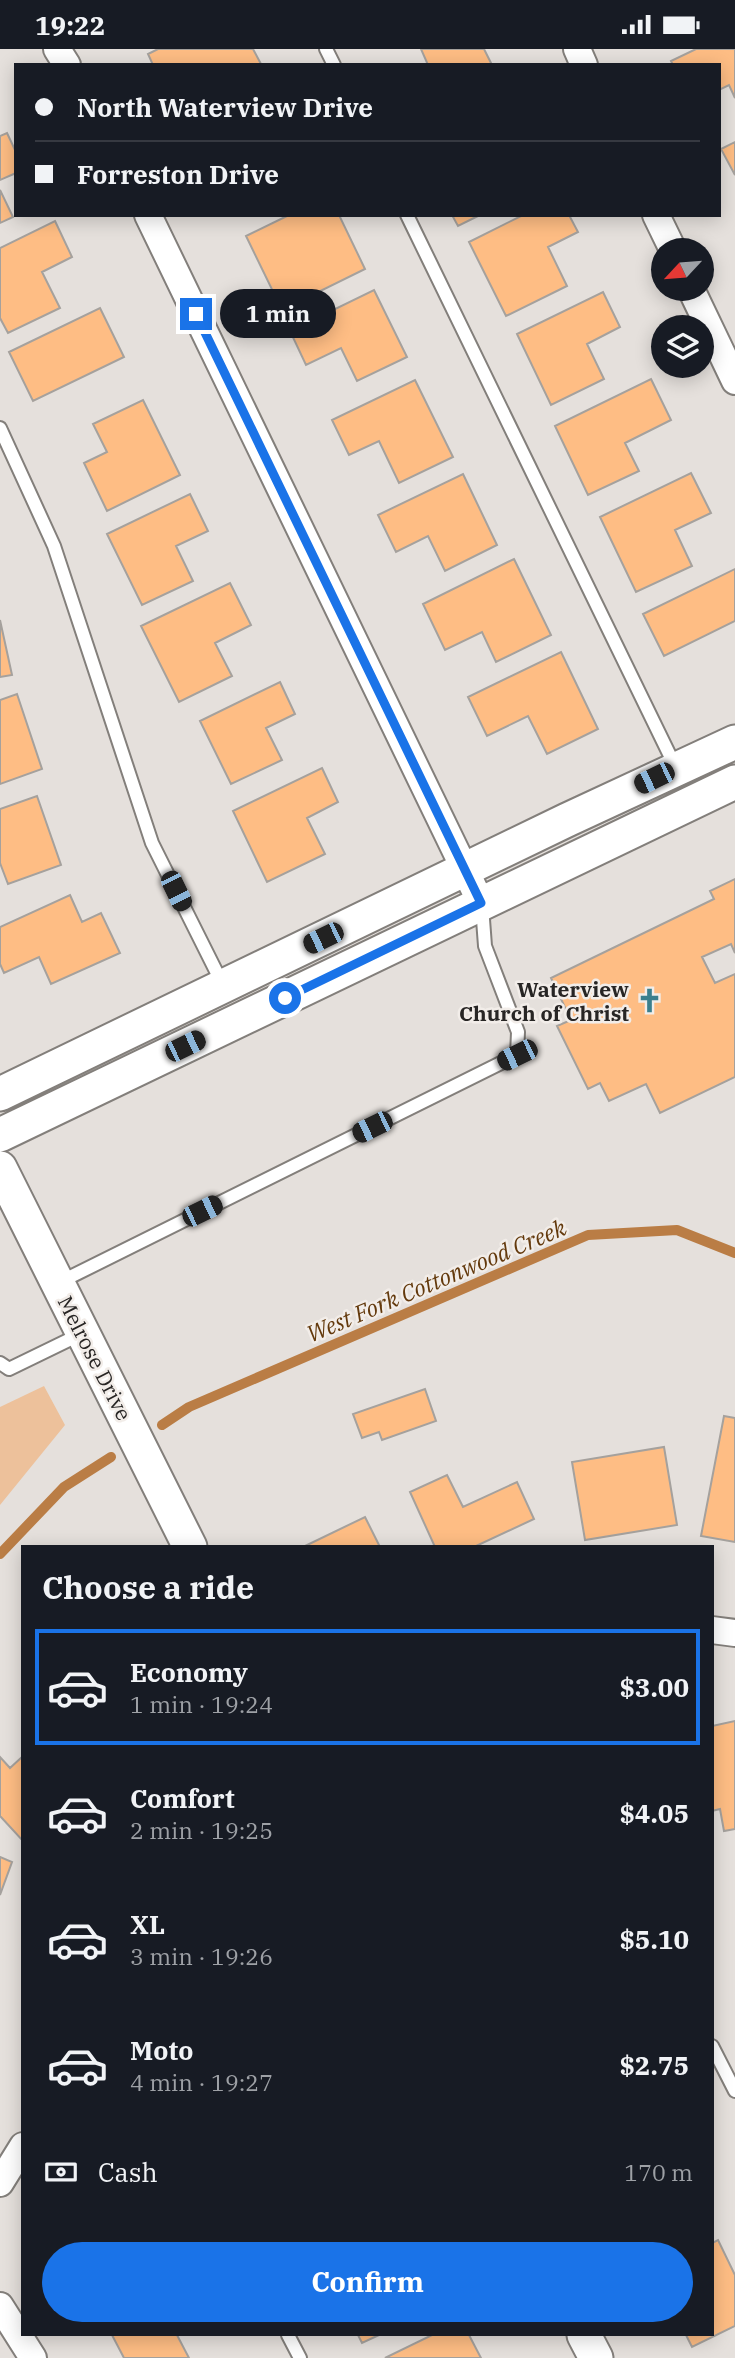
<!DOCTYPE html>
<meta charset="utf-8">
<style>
:root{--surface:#171b24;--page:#20242c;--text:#f1f3f6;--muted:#9ea1a6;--line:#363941;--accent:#1a73e8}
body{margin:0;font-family:"IBM Plex Serif",serif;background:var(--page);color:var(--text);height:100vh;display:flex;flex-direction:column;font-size:26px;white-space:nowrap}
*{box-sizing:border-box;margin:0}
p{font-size:23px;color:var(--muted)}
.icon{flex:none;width:38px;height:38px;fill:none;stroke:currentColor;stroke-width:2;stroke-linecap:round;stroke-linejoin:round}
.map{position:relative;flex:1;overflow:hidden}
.side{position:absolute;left:21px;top:1496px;width:693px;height:791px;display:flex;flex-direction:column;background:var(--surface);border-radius:0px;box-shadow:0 4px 18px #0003}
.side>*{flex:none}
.banner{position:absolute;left:14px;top:14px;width:707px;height:154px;border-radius:0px;box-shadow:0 4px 18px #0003;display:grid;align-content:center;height:154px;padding:0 21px;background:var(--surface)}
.needle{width:46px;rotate:244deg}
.buttons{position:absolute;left:651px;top:189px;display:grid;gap:14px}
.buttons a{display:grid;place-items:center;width:63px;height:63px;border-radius:50%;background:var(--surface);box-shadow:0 4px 18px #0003;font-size:35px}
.end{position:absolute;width:32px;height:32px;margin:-16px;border:9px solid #1a73e8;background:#fff;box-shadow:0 0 0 4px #fff}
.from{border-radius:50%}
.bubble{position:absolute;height:49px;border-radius:24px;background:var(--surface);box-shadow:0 4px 18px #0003;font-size:23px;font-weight:700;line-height:49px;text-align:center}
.car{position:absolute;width:21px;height:42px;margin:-21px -10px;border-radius:9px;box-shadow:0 0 5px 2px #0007;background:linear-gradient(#222 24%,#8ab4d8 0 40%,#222 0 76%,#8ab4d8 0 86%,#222 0)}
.banner b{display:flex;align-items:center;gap:24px;height:66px;font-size:26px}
.banner b+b{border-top:2px solid var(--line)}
.banner i{width:18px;height:18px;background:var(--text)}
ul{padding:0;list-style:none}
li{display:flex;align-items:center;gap:21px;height:116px;margin:0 14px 10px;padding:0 7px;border:4px solid transparent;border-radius:0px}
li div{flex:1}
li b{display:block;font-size:26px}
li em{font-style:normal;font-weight:700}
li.active{border-color:var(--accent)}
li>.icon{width:63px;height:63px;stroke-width:1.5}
h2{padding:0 21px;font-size:32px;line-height:84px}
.pay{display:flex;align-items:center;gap:18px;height:77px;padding:0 21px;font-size:26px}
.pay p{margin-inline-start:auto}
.button{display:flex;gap:14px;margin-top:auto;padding:14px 21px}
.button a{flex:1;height:80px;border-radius:42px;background:var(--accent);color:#fff;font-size:28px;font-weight:700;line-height:80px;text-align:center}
.status{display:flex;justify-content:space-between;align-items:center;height:49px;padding:0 35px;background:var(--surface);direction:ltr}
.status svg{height:19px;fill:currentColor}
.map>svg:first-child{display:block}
.green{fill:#edc19b}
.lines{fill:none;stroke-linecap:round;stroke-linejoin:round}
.stream{stroke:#ba7d45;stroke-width:10}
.building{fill:#febd84;stroke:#a5a19d;stroke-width:2}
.service-casing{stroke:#837f7b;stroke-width:16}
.minor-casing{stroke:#837f7b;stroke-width:30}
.tertiary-casing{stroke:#837f7b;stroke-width:37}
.service{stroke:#fff;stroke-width:12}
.minor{stroke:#fff;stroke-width:26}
.tertiary{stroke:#fff;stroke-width:33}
.route{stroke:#1a73e8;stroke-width:9}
.labels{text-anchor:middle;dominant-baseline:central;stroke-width:5;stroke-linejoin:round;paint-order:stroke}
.poi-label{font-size:21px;font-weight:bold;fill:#272524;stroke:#f2ede9;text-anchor:end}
.street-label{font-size:21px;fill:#272524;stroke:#f2ede9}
.water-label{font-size:23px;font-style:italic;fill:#63390c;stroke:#f2ede9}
</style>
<div class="status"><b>19:22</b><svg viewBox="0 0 49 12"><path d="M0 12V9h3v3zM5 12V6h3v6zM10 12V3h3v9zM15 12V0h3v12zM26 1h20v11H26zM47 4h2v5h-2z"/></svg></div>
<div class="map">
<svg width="735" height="2309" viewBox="0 0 735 2309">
<rect width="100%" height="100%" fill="#e5e0dc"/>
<!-- green -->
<path class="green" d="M 44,1337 L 65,1376 L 0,1456 L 0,1358 Z"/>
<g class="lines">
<!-- stream -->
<path class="stream" d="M 162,1376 L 189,1358 L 588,1186 L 677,1181 L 735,1204
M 0,1505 L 64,1438 L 111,1408"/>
</g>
<!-- building -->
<path class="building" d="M 158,0 L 253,0 L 261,15 L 153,16 L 148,5 Z
M 421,0 L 484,0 L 492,16 L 428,16 Z
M 696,0 L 735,0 L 735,49 L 729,36 L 719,41 L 719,16 L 673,16 L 671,12 Z
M 7,84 L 16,103 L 16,124 L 0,131 L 0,87 Z
M 735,93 L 735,126 L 721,100 Z
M 0,141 L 13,168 L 0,174 Z
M 289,166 L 339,166 L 365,220 L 282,261 L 246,187 Z
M 452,166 L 480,166 L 458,177 Z
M 523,166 L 569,166 L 578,183 L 548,198 L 567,237 L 506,267 L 469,193 Z
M 55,172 L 72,208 L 42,223 L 60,259 L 8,284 L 0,269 L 0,199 Z
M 374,241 L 407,308 L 357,332 L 341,299 L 306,316 L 290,282 Z
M 603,243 L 620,278 L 587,295 L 604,330 L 551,356 L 517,285 Z
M 100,259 L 124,308 L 33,352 L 9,303 Z
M 651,330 L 671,371 L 625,394 L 639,422 L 588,446 L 555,377 Z
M 415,331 L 453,408 L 399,434 L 379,392 L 349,406 L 332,371 Z
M 143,351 L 180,426 L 107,462 L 84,414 L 107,403 L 93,375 Z
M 691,424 L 711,464 L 675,481 L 692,517 L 636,543 L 600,468 Z
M 463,425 L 497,496 L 445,522 L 428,487 L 396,503 L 378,466 Z
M 190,445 L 208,482 L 176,497 L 193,532 L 142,556 L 107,485 Z
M 514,510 L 551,586 L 496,613 L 482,583 L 445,601 L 423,555 Z
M 735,520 L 735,572 L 664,607 L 643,565 Z
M 230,534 L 251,576 L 215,594 L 232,627 L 179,653 L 141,577 Z
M 0,571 L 12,626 L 0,628 Z
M 561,603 L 598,680 L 547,705 L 528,667 L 487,687 L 468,648 Z
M 280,633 L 295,665 L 266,679 L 282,711 L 231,735 L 200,672 Z
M 17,645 L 42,720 L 0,735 L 0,651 Z
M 322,719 L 338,753 L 307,769 L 325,805 L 267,833 L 233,762 Z
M 37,747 L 61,816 L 8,835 L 0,814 L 0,760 Z
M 735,830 L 735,904 L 731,895 L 702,908 L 715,934 L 735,925 L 735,1028 L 660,1064 L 646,1035 L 609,1052 L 600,1034 L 588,1040 L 557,977 L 571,971 L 551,929 L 714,850 L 710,842 Z
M 70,846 L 82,873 L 101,864 L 120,904 L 51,935 L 39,908 L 4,924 L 0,915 L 0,878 Z
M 425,1340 L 436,1372 L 382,1391 L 379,1383 L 362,1389 L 353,1365 Z
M 724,1367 L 735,1369 L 735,1493 L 701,1487 Z
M 664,1398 L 677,1476 L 585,1491 L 572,1413 Z
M 447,1426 L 463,1458 L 517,1433 L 534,1470 L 474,1498 L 435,1498 L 410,1443 Z
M 365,1468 L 380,1498 L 303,1498 Z
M 735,1672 L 735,1780 L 724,1782 L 720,1760 L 712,1762 L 712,1677 Z
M 23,1707 L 23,1792 L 0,1767 L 0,1708 L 10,1719 Z
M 0,1808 L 12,1813 L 0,1846 Z
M 718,2191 L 735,2226 L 735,2277 L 692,2298 L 686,2286 L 712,2286 L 712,2194 Z
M 112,2286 L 177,2286 L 189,2309 L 124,2309 Z
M 358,2286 L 379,2286 L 362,2294 Z
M 432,2286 L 469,2286 L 481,2309 L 385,2309 Z"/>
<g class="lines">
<defs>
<path id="service" d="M 326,0 L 334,16
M 407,166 L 676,719
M 0,379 L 54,497 L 152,794 L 223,936
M 58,1234 L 517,1006 L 518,983 L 485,897 L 482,857
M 0,1314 L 9,1320 L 81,1285
M 712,1997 L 735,2042
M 288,2286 L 300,2309"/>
<path id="minor" d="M 57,0 L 67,16
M 577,0 L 584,16
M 148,166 L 481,854
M 656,166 L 673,201
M 691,240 L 735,332
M 712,1581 L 735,1584
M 0,2134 L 23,2097
M 0,2257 L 33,2309"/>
<path id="tertiary" d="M 0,1045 L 567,771 L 735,693
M 0,1086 L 735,733
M 0,1119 L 190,1498
M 584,2286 L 596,2309"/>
</defs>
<!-- service casing -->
<use href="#service" class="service-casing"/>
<!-- minor casing -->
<use href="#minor" class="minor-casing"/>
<!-- tertiary casing -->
<use href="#tertiary" class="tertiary-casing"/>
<!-- service -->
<use href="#service" class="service"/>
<!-- minor -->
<use href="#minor" class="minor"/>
<!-- tertiary -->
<use href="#tertiary" class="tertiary"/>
</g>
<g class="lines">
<!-- route -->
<path class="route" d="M 196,265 L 481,854 L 285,949"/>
</g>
<!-- icons -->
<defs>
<symbol id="church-bare" viewBox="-9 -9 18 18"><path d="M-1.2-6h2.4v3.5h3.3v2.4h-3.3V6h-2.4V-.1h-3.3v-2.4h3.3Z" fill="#3a7f8d" stroke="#f2ede9" stroke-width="2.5" paint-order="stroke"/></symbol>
</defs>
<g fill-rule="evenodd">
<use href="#church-bare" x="632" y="934" width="35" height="35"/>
</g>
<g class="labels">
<!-- poi labels -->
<g class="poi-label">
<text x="629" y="940">Waterview<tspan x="629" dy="24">Church of Christ</tspan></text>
</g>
<!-- street labels -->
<g class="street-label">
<text transform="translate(95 1309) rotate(63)">Melrose Drive</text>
</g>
<!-- water labels -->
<g class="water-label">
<text transform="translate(436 1231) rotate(-23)">West Fork Cottonwood Creek</text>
</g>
</g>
</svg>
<div class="buttons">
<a><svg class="needle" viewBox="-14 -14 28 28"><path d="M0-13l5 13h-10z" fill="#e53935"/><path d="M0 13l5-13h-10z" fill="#9ea1a6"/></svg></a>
<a><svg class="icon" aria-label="layers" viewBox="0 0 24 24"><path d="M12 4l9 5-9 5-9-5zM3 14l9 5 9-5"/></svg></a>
</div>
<i class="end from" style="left:285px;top:949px"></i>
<i class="end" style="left:196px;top:265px"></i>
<div class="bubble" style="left:220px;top:240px;width:116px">1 min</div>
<i class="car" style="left:654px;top:729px;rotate:244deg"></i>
<i class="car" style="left:176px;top:842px;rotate:154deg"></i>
<i class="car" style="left:323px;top:889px;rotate:244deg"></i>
<i class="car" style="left:185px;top:997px;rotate:64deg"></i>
<i class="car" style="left:517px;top:1006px;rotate:244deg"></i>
<i class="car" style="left:372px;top:1078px;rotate:244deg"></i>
<i class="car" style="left:202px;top:1162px;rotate:64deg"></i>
<div class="banner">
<b><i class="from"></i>North Waterview Drive</b>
<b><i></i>Forreston Drive</b>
</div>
<section class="side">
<h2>Choose a ride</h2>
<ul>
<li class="active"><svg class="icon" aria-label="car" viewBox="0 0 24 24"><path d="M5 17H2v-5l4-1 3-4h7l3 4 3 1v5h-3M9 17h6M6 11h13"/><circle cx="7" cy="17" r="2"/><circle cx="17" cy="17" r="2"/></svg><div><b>Economy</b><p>1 min · 19:24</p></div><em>$3.00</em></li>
<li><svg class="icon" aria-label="car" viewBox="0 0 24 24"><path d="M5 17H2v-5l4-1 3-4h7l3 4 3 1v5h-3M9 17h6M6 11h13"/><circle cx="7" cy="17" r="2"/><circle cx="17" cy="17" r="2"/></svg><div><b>Comfort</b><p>2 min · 19:25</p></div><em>$4.05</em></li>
<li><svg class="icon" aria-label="car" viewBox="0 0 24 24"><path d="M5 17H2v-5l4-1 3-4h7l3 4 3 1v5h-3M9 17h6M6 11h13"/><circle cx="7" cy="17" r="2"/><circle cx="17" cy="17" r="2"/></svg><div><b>XL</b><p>3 min · 19:26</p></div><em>$5.10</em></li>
<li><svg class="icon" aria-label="car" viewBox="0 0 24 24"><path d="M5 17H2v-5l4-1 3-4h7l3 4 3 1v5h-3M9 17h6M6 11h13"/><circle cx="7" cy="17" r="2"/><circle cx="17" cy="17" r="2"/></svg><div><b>Moto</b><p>4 min · 19:27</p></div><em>$2.75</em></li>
</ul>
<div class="pay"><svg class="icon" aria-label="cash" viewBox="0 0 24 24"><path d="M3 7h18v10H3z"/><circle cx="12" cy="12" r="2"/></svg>Cash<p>170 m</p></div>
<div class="button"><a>Confirm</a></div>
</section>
</div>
